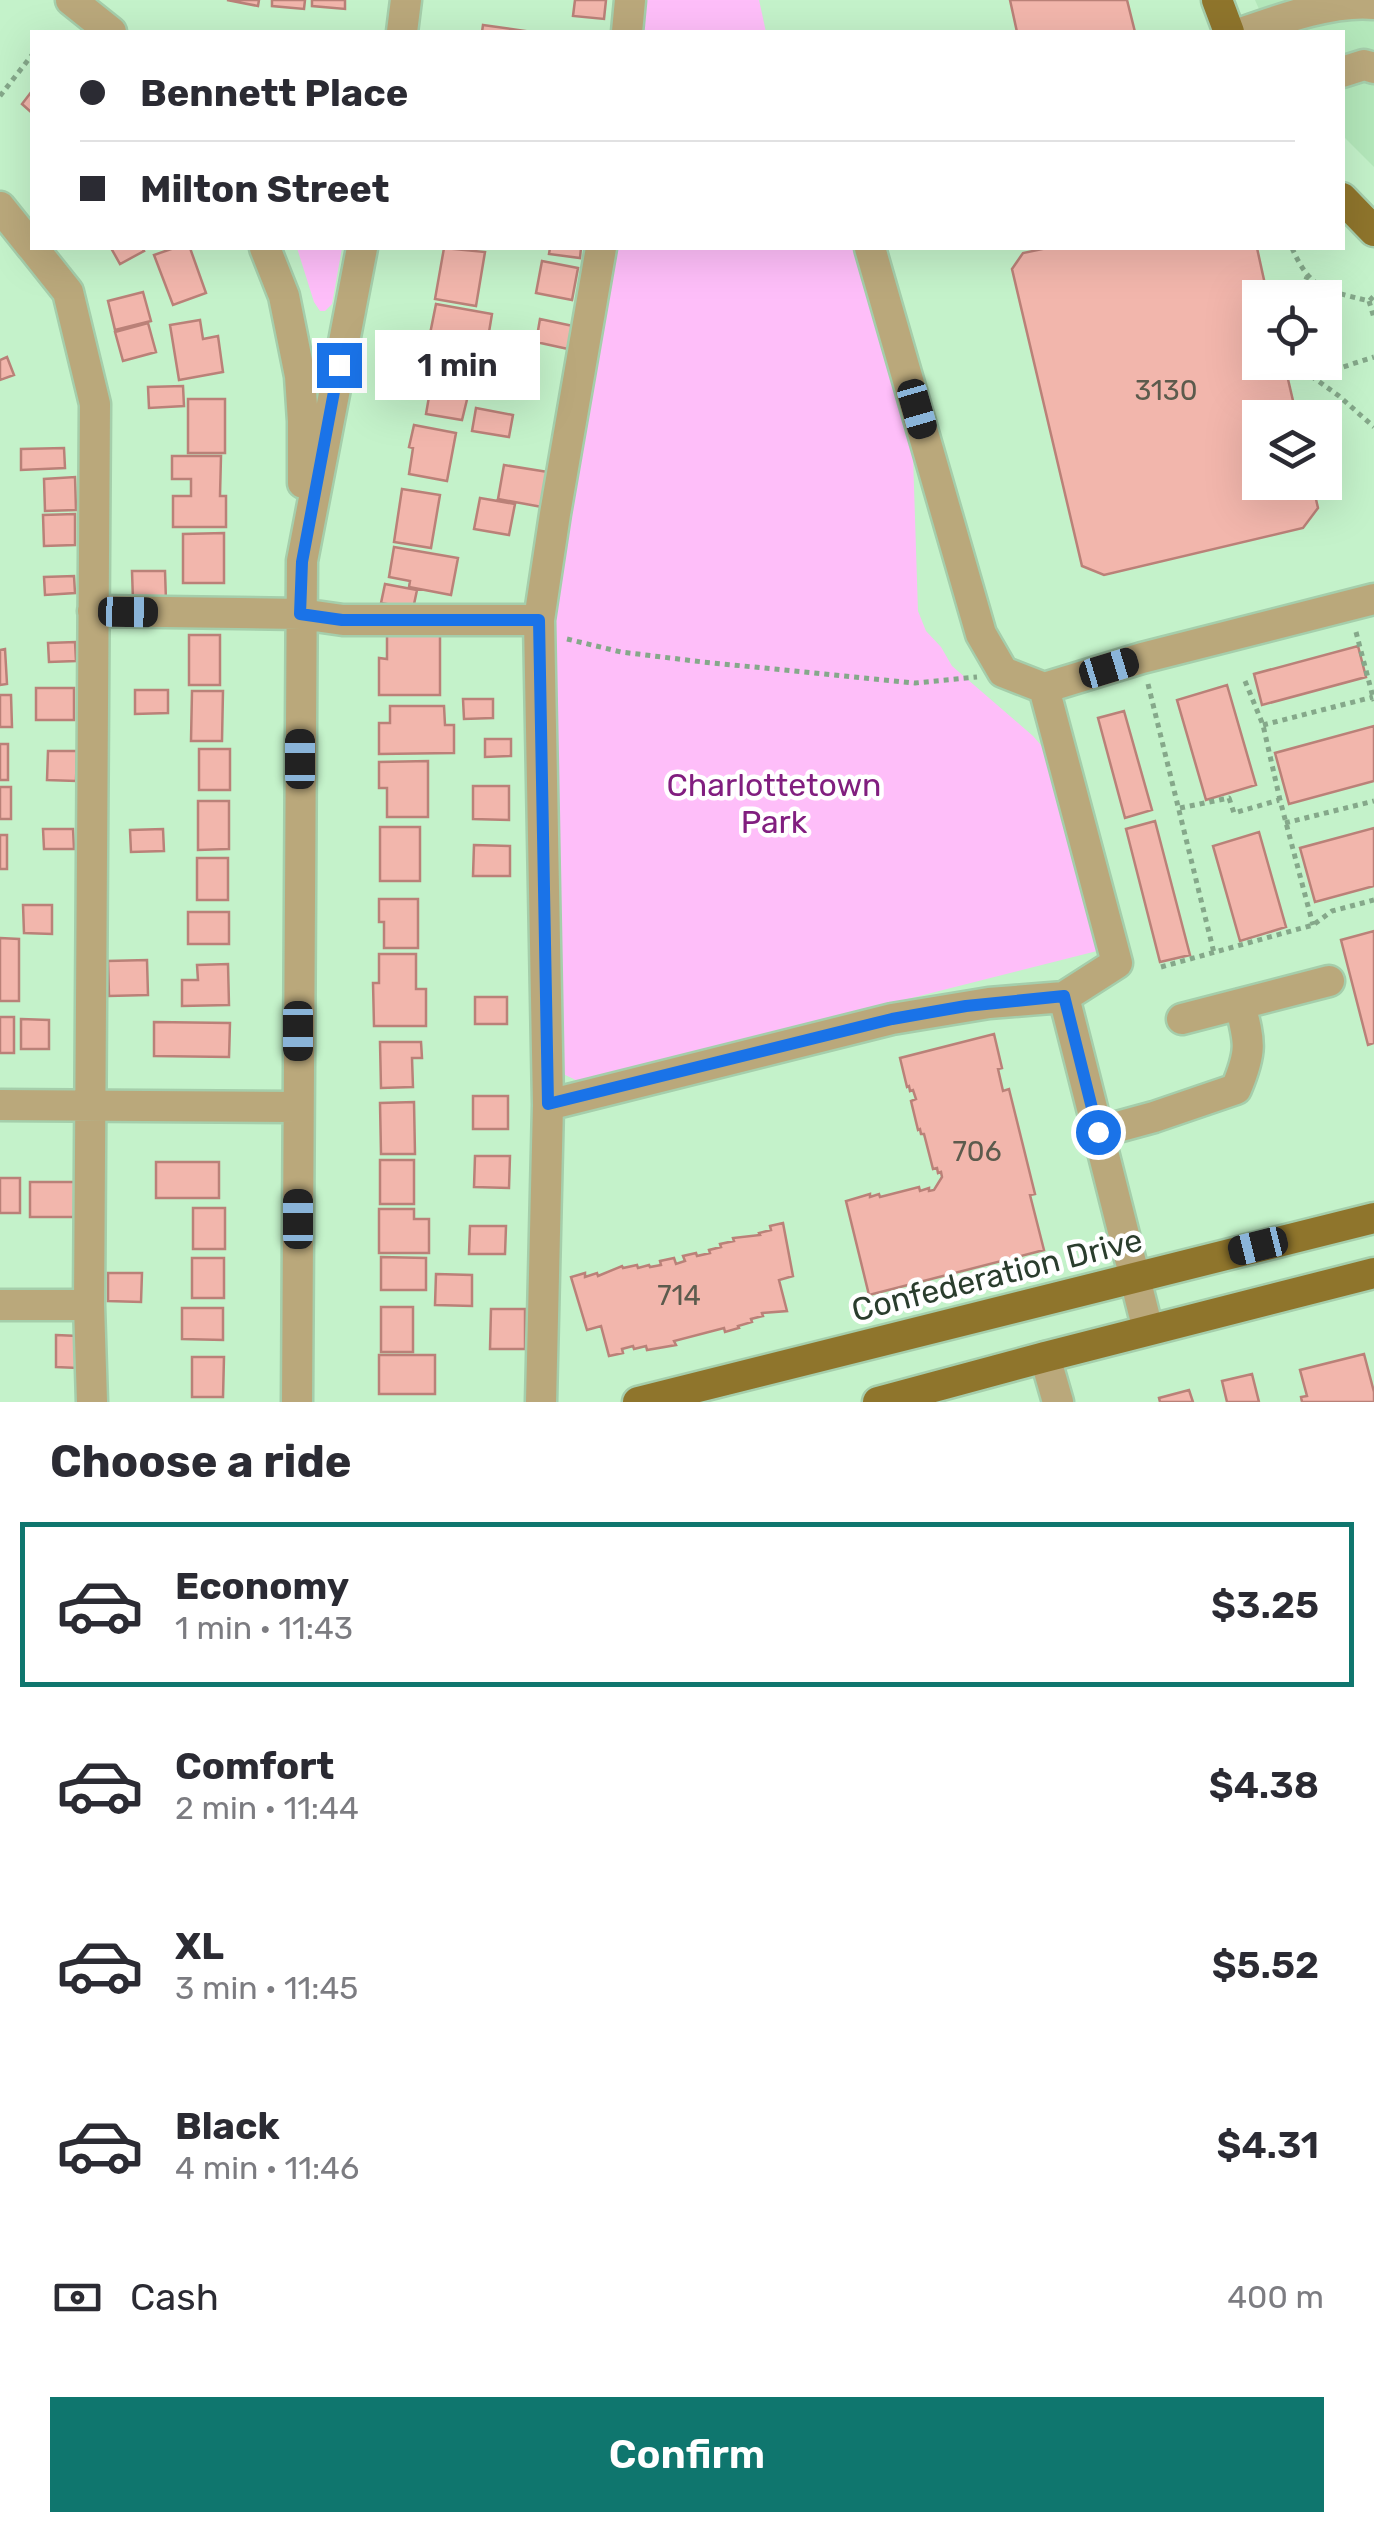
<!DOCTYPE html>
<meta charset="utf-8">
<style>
:root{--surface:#fff;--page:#f2f2f3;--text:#2b2b33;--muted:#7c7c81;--line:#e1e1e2;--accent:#0f766e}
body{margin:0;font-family:Rubik,sans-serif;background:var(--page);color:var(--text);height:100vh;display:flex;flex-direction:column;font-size:38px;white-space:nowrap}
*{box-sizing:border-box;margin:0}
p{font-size:32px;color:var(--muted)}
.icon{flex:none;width:55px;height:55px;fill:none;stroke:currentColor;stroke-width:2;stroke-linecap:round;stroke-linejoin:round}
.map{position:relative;height:1402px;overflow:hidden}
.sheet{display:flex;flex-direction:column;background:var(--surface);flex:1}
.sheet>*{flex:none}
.hud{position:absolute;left:30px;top:30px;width:1315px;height:220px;border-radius:0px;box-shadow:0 10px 40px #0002;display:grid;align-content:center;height:220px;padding:0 50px;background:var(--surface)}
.controls{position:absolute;left:1242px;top:280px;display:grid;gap:20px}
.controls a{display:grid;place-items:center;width:100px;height:100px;border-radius:0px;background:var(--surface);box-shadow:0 10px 40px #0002;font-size:50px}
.end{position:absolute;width:45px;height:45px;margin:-22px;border:12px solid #1a73e8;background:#fff;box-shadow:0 0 0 5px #fff}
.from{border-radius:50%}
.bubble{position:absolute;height:70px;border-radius:0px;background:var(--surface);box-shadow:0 10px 40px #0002;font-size:32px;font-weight:600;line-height:70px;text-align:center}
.car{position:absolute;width:30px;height:60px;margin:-30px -15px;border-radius:12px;box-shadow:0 0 8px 2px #0007;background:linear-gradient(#222 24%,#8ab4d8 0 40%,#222 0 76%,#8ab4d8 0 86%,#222 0)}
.hud b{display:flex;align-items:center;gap:35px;height:95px;font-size:38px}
.hud b+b{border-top:2px solid var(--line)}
.hud i{width:25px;height:25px;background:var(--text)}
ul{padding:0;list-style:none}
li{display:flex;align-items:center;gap:30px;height:165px;margin:0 20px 15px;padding:0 30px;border:5px solid transparent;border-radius:0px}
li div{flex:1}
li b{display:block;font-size:38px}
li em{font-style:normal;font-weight:600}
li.active{border-color:var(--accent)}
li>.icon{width:90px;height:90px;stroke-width:1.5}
h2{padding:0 50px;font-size:45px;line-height:120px}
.pay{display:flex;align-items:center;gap:25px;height:110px;padding:0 50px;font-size:38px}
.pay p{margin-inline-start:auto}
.cta{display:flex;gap:20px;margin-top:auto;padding:20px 50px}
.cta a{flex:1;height:115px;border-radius:0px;background:var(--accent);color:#fff;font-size:40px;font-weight:600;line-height:115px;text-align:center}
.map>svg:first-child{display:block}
.built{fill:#b4e8bb}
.green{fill:#febef9}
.building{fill:#f2b6ac;stroke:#ba8178;stroke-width:2.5}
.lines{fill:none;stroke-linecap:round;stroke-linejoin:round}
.minor-casing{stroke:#a5ceab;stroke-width:35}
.major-casing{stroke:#a5ceab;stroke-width:35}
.path{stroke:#85a88a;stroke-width:5;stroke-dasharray:5 5;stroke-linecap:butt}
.minor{stroke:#baa87b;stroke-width:30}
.major{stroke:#8f752c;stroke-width:30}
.route{stroke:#1a73e8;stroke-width:12}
.labels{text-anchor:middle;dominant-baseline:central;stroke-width:9;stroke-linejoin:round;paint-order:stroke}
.number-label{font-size:28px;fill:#5c5b4d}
.park-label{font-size:32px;fill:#811e7f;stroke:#fff}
.street-label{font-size:32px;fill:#2a3d2d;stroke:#fff}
</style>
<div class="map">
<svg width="1374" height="1402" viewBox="0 0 1374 1402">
<rect width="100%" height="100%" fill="#c4f2ca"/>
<!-- built -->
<path class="built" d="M 1255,0 L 1374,0 L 1374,167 L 1343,136 L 1342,32 L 1269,32 Z"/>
<!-- green -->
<path class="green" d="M 642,0 L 759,0 L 766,32 L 640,32 Z
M 297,248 L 342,248 L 332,304 L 325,311 L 320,311 L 314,302 Z
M 616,248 L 868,248 L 911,394 L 918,611 L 926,631 L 941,647 L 952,666 L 1033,736 L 1047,752 L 1097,951 L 580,1082 L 559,1072 L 554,606 Z"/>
<!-- building -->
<path class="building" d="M 227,0 L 259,0 L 258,6 Z
M 272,0 L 305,0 L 304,9 L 272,6 Z
M 312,0 L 345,0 L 345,9 L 312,6 Z
M 575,0 L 606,0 L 604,19 L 573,16 Z
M 1010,0 L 1127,0 L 1135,32 L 1017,32 Z
M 483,25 L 532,32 L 482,32 Z
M 32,91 L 32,113 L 22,104 Z
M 111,248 L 142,248 L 144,251 L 120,264 Z
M 174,248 L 190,248 L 206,293 L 173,305 L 154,255 Z
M 444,248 L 485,252 L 476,306 L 435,299 Z
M 550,248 L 581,248 L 580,258 L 549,254 Z
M 1047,248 L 1257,248 L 1268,298 L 1260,298 L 1260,362 L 1284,362 L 1297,418 L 1260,418 L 1260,482 L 1312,482 L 1318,508 L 1303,528 L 1104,575 L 1082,566 L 1012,269 L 1023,253 Z
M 542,261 L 578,268 L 572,300 L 536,293 Z
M 143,292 L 151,321 L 115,330 L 108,301 Z
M 436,304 L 492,314 L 488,338 L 468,335 L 462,366 L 425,359 Z
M 540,319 L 573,326 L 568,349 L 536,342 Z
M 200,320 L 203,339 L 218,336 L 223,372 L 179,380 L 170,325 Z
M 148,323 L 156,352 L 123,361 L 115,332 Z
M 7,357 L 14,375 L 0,380 L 0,360 Z
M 424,366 L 473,375 L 462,420 L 426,414 L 430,391 L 420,389 Z
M 183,386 L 184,406 L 149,408 L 148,387 Z
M 188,399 L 225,399 L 225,453 L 188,453 Z
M 476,408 L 513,415 L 509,437 L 472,431 Z
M 414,425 L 456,433 L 447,481 L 409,474 L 413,448 L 409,447 Z
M 64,448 L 65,468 L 21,470 L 21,449 Z
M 172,456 L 221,456 L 220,496 L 226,496 L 226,527 L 173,527 L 173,496 L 191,496 L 191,479 L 172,479 Z
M 504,465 L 548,472 L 542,507 L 498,499 Z
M 75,477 L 76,510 L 45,511 L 44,479 Z
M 402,489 L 440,495 L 431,548 L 394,542 Z
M 480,498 L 515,504 L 509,535 L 474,529 Z
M 75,514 L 75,545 L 44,546 L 43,515 Z
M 224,533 L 224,583 L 183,583 L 183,534 Z
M 394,547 L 458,558 L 451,595 L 409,587 L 410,581 L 389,577 Z
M 132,571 L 165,571 L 166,601 L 133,601 Z
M 74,576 L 75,593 L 45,595 L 44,577 Z
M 385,584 L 417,590 L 413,609 L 381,603 Z
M 189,635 L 220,635 L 220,685 L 189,685 Z
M 387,635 L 440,635 L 440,695 L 379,695 L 379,658 L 387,659 Z
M 75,642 L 76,661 L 49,662 L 48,643 Z
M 1358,646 L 1366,677 L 1262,705 L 1254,674 Z
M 5,649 L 7,684 L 0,685 L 0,650 Z
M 1227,685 L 1256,785 L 1206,800 L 1177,700 Z
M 36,688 L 74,688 L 74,720 L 36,720 Z
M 135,690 L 168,690 L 168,713 L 135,714 Z
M 192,691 L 223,691 L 222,741 L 191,741 Z
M 0,695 L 11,695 L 12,727 L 0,727 Z
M 463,699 L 493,699 L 493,718 L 464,719 Z
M 390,706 L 444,706 L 445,725 L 454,725 L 454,753 L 379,754 L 379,723 L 390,723 Z
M 1124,711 L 1152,810 L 1125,818 L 1098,718 Z
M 1374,726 L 1374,781 L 1289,804 L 1275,753 Z
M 485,739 L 511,739 L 511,756 L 485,757 Z
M 0,744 L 8,744 L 8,780 L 0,780 Z
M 199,749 L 230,749 L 230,790 L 199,790 Z
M 48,751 L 77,751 L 76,781 L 47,780 Z
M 428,761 L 428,817 L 387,817 L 387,788 L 379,788 L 379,762 Z
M 473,786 L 509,786 L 509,820 L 473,819 Z
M 0,787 L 11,787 L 11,819 L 0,819 Z
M 198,801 L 229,801 L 229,849 L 198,850 Z
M 1155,821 L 1190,955 L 1160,962 L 1126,829 Z
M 380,827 L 420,827 L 420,881 L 380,881 Z
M 1374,828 L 1374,886 L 1315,902 L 1300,848 Z
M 43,829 L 73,829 L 74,849 L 44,849 Z
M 163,829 L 164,851 L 131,852 L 130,830 Z
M 1259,832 L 1286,927 L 1240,941 L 1213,846 Z
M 0,835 L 7,835 L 7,869 L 0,869 Z
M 474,845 L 510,846 L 510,876 L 473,876 Z
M 197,858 L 228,858 L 228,900 L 197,900 Z
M 379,899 L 418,899 L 418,948 L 384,948 L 384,922 L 379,922 Z
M 23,905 L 52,905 L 52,934 L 24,933 Z
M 188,912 L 229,912 L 229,944 L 188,944 Z
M 1374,931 L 1374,1043 L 1368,1045 L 1341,940 Z
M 0,938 L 19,939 L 19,1001 L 0,1001 Z
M 379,954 L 416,954 L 416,989 L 426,989 L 426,1026 L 374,1026 L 373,983 L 379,983 Z
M 147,960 L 148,995 L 109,996 L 108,961 Z
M 228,964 L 229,1005 L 182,1006 L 182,980 L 198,980 L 197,965 Z
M 475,997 L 507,997 L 507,1024 L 475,1024 Z
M 0,1017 L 14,1017 L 14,1053 L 0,1053 Z
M 21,1019 L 49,1020 L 49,1049 L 21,1049 Z
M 154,1022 L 230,1023 L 229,1057 L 154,1056 Z
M 994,1034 L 1002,1068 L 998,1069 L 1003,1091 L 1009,1089 L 1035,1194 L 1030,1195 L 1044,1250 L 869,1295 L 846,1201 L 870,1194 L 870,1197 L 879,1194 L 880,1197 L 919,1187 L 920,1191 L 929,1188 L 929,1191 L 934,1190 L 942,1177 L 941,1172 L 938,1173 L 937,1168 L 933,1169 L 924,1134 L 921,1134 L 920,1129 L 918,1130 L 911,1101 L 916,1099 L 913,1090 L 910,1091 L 909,1086 L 907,1087 L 900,1058 Z
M 380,1042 L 421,1042 L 422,1058 L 412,1058 L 413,1087 L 381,1088 Z
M 473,1096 L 508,1096 L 508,1129 L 473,1129 Z
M 414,1102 L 415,1154 L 381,1154 L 380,1103 Z
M 475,1156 L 510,1156 L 509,1188 L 474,1187 Z
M 380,1160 L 414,1160 L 414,1204 L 380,1204 Z
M 156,1162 L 219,1162 L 219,1198 L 156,1198 Z
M 0,1178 L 20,1178 L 20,1213 L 0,1213 Z
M 30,1182 L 75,1182 L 75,1217 L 30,1217 Z
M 193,1208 L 225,1208 L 225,1249 L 193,1249 Z
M 379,1209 L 414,1209 L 414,1219 L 429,1219 L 429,1253 L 379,1253 Z
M 783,1223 L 793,1276 L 779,1280 L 787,1311 L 762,1313 L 763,1316 L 751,1319 L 752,1322 L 738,1326 L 739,1328 L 725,1332 L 724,1328 L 674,1341 L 676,1345 L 647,1350 L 646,1346 L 634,1349 L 633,1346 L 622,1349 L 623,1353 L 609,1356 L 601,1326 L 587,1330 L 571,1277 L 585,1273 L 585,1277 L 597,1273 L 598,1276 L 622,1266 L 623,1268 L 637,1265 L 638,1268 L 649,1265 L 650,1267 L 661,1265 L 660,1261 L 674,1258 L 676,1264 L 685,1261 L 683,1256 L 696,1253 L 697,1256 L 710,1253 L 709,1250 L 721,1247 L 720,1244 L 734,1241 L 733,1238 L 760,1235 L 759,1233 L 771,1230 L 770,1226 Z
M 470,1226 L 506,1226 L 505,1254 L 469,1254 Z
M 381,1257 L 426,1258 L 426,1290 L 381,1290 Z
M 192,1258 L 224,1258 L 224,1298 L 192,1298 Z
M 108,1273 L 142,1273 L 141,1302 L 108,1301 Z
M 436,1274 L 472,1275 L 472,1306 L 435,1305 Z
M 381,1307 L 413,1307 L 413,1352 L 381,1352 Z
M 182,1308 L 223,1308 L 223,1340 L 182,1339 Z
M 491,1309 L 525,1309 L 525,1349 L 490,1349 Z
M 56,1335 L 78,1336 L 78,1368 L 56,1367 Z
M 1364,1354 L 1374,1392 L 1374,1402 L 1302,1402 L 1301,1397 L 1307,1396 L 1300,1370 Z
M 379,1355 L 435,1355 L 435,1394 L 379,1394 Z
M 192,1357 L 224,1357 L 223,1397 L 192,1397 Z
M 1252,1374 L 1259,1402 L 1227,1402 L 1222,1381 Z
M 1189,1390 L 1193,1402 L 1160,1402 L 1159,1398 Z"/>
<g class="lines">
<defs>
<path id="minor" d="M 71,0 L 111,32
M 402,32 L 406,0
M 627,32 L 630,0
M 1244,32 C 1281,19 1334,0 1374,4
M 1342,72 L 1364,65 L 1374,68
M 0,207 L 32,247
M 33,248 L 68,292 L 95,404 L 89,1305 L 92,1402
M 265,248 L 284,296 L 300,376 L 303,421 L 303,483
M 870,248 L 981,634 L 1003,672 L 1044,688
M 93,611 L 301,614 L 343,620 L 539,620
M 1064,997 L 1148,1330
M 1182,1019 L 1329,981
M 0,1105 L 298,1107
M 548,1105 L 892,1019 L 989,1003 L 1064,997 L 1117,963 L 1044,688 L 1142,658 L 1374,599
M 1099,1132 L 1154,1117 L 1236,1089 C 1252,1051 1250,1043 1240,1004
M 0,1305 L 89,1305
M 1045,1357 L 1058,1402
M 297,1402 L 302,561 L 362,248
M 541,1402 L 548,1105 L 539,620 L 555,514 L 601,248"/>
<path id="major" d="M 1217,0 L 1229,32
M 1342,198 L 1374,231
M 638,1402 L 1374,1218
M 878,1402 L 1045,1357 L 1374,1273"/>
</defs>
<!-- minor casing -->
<use href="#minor" class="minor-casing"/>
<!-- major casing -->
<use href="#major" class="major-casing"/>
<!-- path -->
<path class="path" d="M 0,96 L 32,55
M 1292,248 C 1311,291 1326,290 1369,301 L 1374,296
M 1298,298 L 1307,277
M 1369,301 L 1374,318
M 1298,362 L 1300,368 L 1339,396 L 1374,427
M 1315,376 L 1374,357
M 1356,632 L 1374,701
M 567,639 L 621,652 L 703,662 L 915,683 L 977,677
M 1245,681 L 1263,725 L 1280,800 L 1313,925
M 1148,684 L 1214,953
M 1263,725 L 1373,697
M 1180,808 L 1229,798 L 1234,813 L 1279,800
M 1285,823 L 1374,801
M 1161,967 L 1313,925 L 1332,911 L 1374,900"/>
<!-- minor -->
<use href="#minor" class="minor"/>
<!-- major -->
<use href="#major" class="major"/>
</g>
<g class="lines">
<!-- route -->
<path class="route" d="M 339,365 L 302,562 L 300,614 L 342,620 L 539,620 L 548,1104 L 892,1019 L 966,1006 L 1064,996 L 1098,1132"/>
</g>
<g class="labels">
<!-- number labels -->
<g class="number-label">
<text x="1166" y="390">3130</text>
<text x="977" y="1151">706</text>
<text x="679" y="1295">714</text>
</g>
<!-- park labels -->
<g class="park-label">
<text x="774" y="785">Charlottetown<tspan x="774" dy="37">Park</tspan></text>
</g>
<!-- street labels -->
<g class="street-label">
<text transform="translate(997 1275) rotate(-14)">Confederation Drive</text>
</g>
</g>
</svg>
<div class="controls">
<a><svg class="icon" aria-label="locate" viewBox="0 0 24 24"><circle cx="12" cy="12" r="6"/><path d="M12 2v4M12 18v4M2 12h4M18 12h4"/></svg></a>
<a><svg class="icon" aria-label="layers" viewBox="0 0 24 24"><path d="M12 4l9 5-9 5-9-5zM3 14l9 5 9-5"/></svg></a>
</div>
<i class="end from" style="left:1098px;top:1132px"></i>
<i class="end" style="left:339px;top:365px"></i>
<div class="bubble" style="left:375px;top:330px;width:165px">1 min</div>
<i class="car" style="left:917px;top:409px;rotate:164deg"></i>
<i class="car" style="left:128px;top:612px;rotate:91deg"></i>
<i class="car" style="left:1109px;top:668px;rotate:73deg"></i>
<i class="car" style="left:300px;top:759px;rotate:0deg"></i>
<i class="car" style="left:298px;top:1031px;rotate:180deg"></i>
<i class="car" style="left:298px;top:1219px;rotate:0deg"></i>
<i class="car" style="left:1258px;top:1246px;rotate:256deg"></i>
<div class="hud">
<b><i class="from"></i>Bennett Place</b>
<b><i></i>Milton Street</b>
</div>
</div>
<section class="sheet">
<h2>Choose a ride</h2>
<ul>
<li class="active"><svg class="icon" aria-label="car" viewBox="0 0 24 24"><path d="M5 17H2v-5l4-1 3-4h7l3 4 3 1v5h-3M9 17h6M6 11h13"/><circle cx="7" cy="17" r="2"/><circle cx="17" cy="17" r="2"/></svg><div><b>Economy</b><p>1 min · 11:43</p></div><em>$3.25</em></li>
<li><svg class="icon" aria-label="car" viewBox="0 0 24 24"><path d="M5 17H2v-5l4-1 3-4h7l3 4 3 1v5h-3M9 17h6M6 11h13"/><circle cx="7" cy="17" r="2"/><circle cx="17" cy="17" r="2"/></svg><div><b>Comfort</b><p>2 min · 11:44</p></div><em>$4.38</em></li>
<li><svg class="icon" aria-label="car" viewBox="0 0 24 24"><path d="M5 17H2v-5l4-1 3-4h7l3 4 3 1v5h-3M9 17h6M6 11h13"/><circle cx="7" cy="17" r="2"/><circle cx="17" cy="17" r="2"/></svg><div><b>XL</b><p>3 min · 11:45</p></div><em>$5.52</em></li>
<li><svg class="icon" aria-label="car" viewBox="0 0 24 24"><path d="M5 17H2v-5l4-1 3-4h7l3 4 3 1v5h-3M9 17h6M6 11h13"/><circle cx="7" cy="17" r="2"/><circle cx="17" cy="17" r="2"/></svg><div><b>Black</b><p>4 min · 11:46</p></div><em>$4.31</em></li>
</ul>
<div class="pay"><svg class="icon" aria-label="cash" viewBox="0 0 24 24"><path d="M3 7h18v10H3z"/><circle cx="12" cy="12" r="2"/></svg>Cash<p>400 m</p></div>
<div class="cta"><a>Confirm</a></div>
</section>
